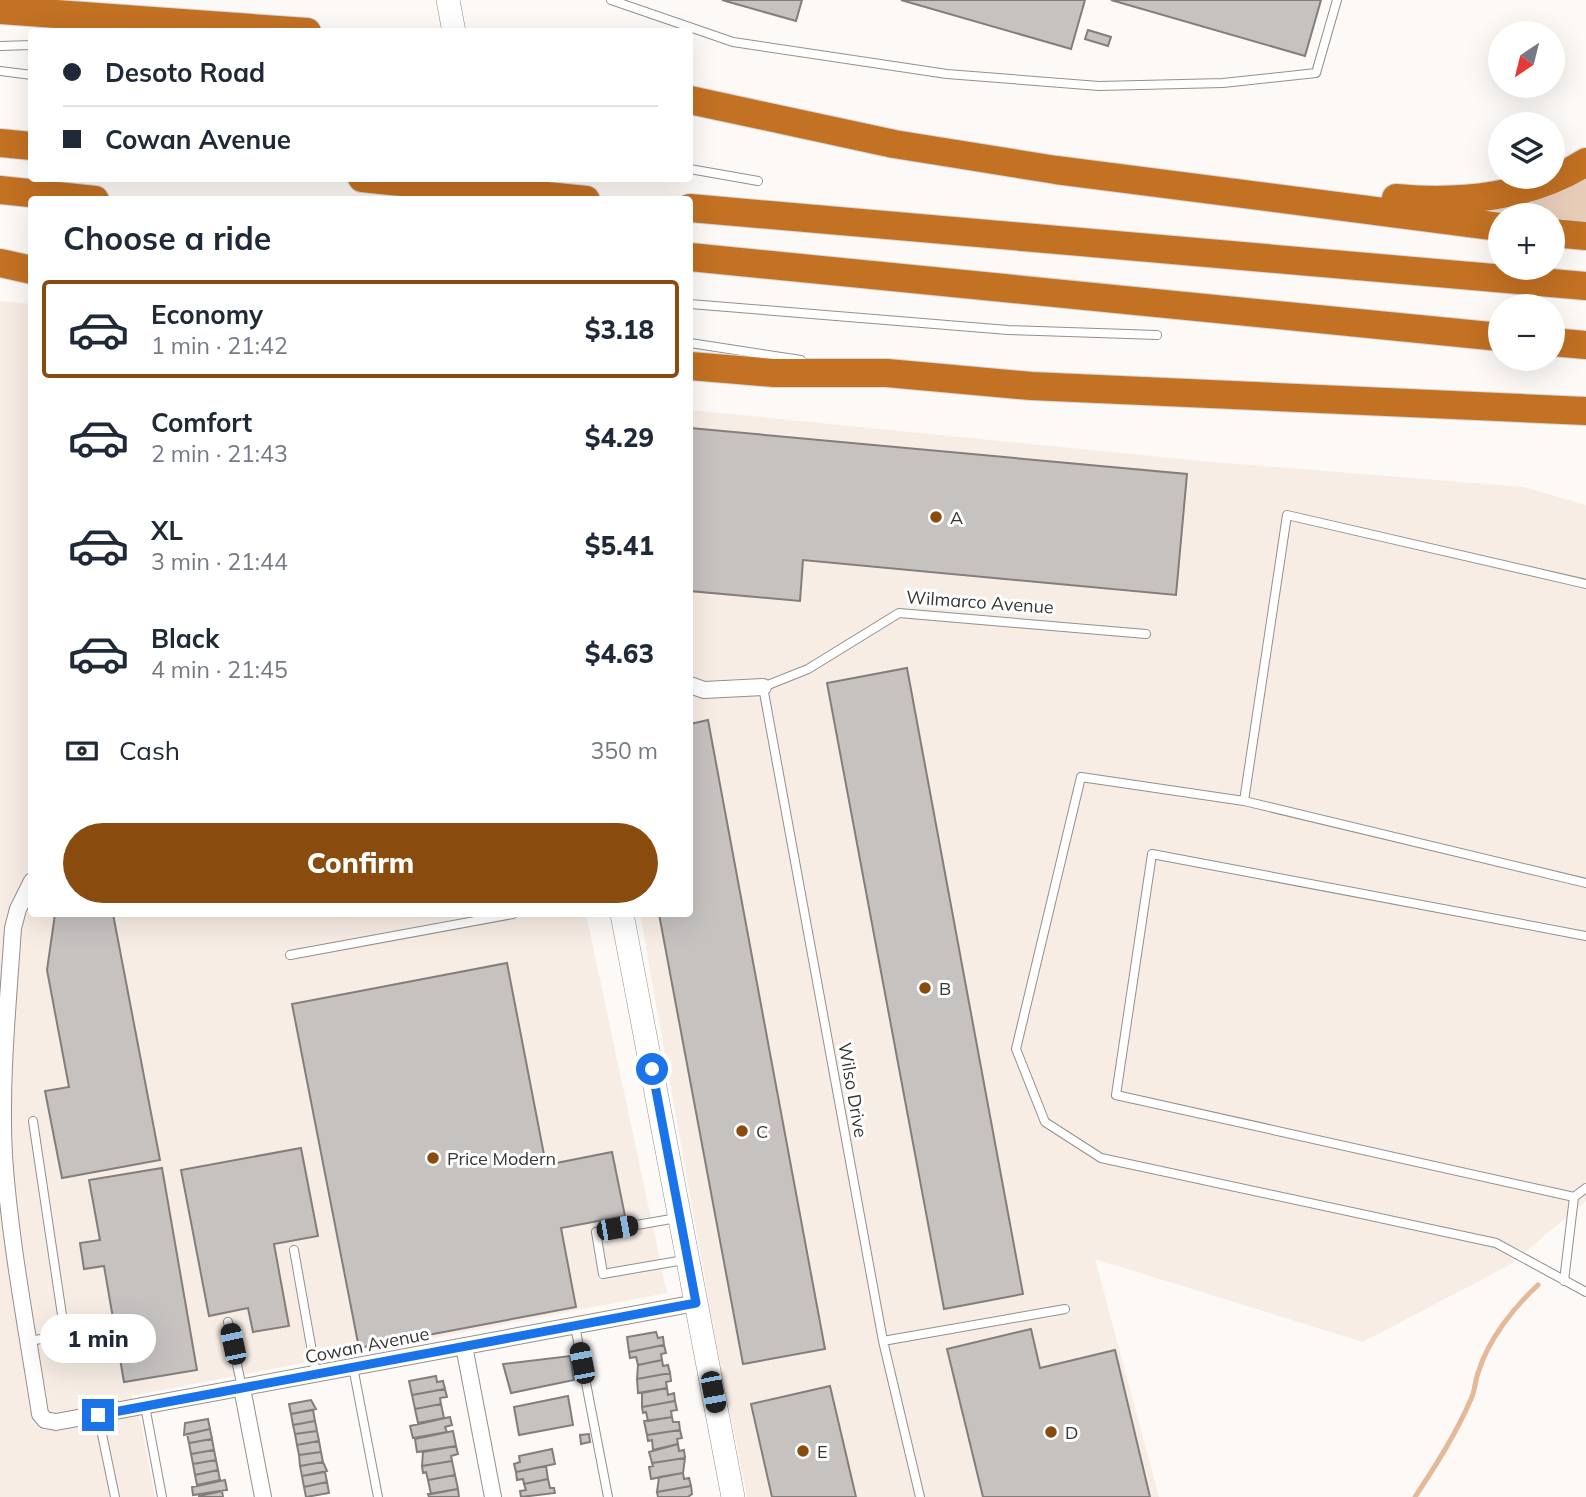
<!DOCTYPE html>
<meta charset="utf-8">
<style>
:root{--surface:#fff;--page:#f6f6f7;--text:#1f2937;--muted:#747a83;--line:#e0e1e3;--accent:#8a4c0e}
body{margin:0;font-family:Mulish,sans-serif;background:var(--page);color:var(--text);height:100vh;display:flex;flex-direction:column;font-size:26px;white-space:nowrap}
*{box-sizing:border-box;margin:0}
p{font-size:23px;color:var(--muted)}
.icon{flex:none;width:38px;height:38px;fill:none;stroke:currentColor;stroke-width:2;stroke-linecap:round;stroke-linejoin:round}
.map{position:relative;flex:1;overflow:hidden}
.side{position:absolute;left:28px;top:196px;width:665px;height:721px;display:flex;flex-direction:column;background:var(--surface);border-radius:7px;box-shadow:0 7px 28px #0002}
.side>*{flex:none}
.hud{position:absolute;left:28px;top:28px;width:665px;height:154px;border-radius:7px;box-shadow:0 7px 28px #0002;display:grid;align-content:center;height:154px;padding:0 35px;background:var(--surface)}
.needle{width:46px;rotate:215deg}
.controls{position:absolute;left:1488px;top:21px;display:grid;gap:14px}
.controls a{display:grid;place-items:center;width:77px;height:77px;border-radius:50%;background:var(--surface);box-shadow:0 7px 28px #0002;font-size:35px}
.end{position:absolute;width:32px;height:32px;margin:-16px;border:9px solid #1a73e8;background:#fff;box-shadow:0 0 0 4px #fff}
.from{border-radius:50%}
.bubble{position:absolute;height:49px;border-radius:24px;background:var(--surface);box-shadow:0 7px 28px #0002;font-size:23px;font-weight:800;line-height:49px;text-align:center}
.car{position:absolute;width:21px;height:42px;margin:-21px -10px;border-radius:9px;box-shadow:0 0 5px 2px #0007;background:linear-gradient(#222 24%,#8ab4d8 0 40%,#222 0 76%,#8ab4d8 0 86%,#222 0)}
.hud b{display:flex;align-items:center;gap:24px;height:66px;font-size:26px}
.hud b+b{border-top:2px solid var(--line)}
.hud i{width:18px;height:18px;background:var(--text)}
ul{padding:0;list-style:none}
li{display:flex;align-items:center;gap:21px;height:98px;margin:0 14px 10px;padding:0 21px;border:4px solid transparent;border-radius:7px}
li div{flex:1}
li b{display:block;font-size:26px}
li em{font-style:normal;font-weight:800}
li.on{border-color:var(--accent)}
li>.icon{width:63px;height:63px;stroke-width:1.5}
h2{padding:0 35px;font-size:32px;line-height:84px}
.pay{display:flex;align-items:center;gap:18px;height:77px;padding:0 35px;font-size:26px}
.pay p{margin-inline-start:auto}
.cta{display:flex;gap:14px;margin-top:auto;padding:14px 35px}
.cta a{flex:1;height:80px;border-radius:42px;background:var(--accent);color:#fff;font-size:28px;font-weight:800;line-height:80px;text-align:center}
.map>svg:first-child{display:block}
.built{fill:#f7ede5}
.green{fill:#e7ccb8}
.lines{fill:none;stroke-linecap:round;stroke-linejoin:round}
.stream{stroke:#e4b999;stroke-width:5}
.building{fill:#c5c2c0;stroke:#817e7c;stroke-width:2}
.lane-casing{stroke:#93908e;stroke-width:10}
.street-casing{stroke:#93908e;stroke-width:18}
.secondary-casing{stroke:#93908e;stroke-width:24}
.highway-casing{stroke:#d7d7d7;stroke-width:30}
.lane{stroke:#fff;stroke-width:8}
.street{stroke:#fff;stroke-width:16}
.secondary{stroke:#fff;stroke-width:23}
.highway{stroke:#c37123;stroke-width:28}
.highway-bridge-casing{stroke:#d7d7d7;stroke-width:30;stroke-linecap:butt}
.highway-bridge{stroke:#c37123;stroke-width:28}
.route{stroke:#1a73e8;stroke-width:9}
.poi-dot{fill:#8a4c0e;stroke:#fff;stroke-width:2.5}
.labels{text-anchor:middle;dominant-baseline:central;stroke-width:6;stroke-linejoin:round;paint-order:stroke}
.poi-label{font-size:18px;fill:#373635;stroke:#fff;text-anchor:start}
.street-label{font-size:18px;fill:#373635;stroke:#fff}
</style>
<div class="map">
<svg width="1586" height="1497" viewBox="0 0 1586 1497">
<rect width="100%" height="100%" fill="#fcf9f7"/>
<!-- built -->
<path class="built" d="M 0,301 L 31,304 L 32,914 L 586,914 L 667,1293 L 131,1396 L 141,1422 L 155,1497 L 0,1497 Z
M 690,410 L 1202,461 L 1524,487 L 1586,505 L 1586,1201 L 1511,1264 L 1363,1342 L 1095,1259 L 1159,1497 L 747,1497 L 720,1364 L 640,914 L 690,914 Z"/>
<!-- green -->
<path class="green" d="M 1586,174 L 1586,223 L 1552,219 L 1552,215 L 1489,211 L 1554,191 Z"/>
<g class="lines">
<!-- stream -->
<path class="stream" d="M 1415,1497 C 1436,1465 1456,1434 1471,1399 C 1475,1391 1475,1381 1478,1373 C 1488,1340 1513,1308 1538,1285"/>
</g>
<!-- building -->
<path class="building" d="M 722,0 L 802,0 L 796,21 Z
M 901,0 L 1085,0 L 1071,49 Z
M 1111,0 L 1321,0 L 1305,56 Z
M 1088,30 L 1111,37 L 1108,46 L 1085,39 Z
M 690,428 L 1187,474 L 1176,595 L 803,560 L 800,601 L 690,591 Z
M 907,668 L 1023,1294 L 944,1309 L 827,683 Z
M 708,720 L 825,1349 L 743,1364 L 659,914 L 690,914 L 690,724 Z
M 55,914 L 113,914 L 160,1160 L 62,1178 L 45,1091 L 69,1087 L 47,970 Z
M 507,963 L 546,1165 L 612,1152 L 625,1216 L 561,1228 L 576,1307 L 359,1348 L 292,1004 Z
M 301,1148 L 318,1236 L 274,1244 L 289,1326 L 253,1332 L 248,1308 L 209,1316 L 181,1170 Z
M 162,1168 L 197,1370 L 124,1382 L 104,1266 L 84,1269 L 80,1243 L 100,1240 L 89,1180 Z
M 1031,1329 L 1040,1368 L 1115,1350 L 1150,1497 L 983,1497 L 947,1349 Z
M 656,1332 L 658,1338 L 663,1337 L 664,1345 L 629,1352 L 627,1337 Z
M 664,1345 L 666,1353 L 661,1354 L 662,1360 L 638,1365 L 636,1357 L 630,1358 L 629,1352 Z
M 570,1356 L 574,1380 L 511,1393 L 503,1364 Z
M 662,1360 L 663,1366 L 668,1365 L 670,1373 L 637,1379 L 638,1365 Z
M 670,1373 L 671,1381 L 666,1382 L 667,1388 L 638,1393 L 637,1379 Z
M 436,1376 L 437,1382 L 443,1381 L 445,1389 L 412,1395 L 409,1381 Z
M 830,1386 L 856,1497 L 772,1497 L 751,1404 Z
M 667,1388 L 668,1395 L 674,1393 L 675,1401 L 642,1407 L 642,1393 Z
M 445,1389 L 447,1397 L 440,1398 L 441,1404 L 415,1409 L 412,1395 Z
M 568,1396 L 573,1425 L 519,1435 L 514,1407 Z
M 311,1400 L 316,1409 L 291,1414 L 289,1404 Z
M 675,1401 L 677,1410 L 671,1411 L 672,1417 L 648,1421 L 646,1412 L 643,1413 L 642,1407 Z
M 441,1404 L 444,1418 L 418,1423 L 415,1409 Z
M 313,1410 L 315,1421 L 293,1425 L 291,1414 Z
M 450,1417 L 452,1425 L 445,1427 L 447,1432 L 413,1438 L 410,1426 Z
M 672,1417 L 673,1422 L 679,1422 L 680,1430 L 647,1435 L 644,1421 Z
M 208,1419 L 210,1429 L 184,1435 L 185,1423 Z
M 315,1421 L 317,1431 L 295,1434 L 293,1425 Z
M 210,1429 L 212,1439 L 189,1443 L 187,1434 Z
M 680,1430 L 682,1438 L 677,1439 L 678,1444 L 653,1450 L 652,1440 L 648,1441 L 647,1435 Z
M 317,1431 L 319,1441 L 297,1445 L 295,1434 Z
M 453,1431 L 456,1446 L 417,1452 L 415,1439 Z
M 589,1434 L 590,1442 L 581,1444 L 580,1435 Z
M 212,1439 L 214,1450 L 191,1454 L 189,1443 Z
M 319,1441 L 321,1452 L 299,1455 L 297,1445 Z
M 678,1444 L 679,1451 L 684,1450 L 685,1458 L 652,1463 L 649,1452 Z
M 456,1446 L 458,1454 L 451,1456 L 452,1461 L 422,1466 L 423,1452 Z
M 552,1449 L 555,1464 L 516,1472 L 514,1464 L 520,1462 L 519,1456 Z
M 214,1450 L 216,1460 L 193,1464 L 191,1454 Z
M 321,1452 L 323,1462 L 300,1466 L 299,1455 Z
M 685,1458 L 683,1473 L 651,1479 L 649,1467 L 653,1466 L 652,1463 Z
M 216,1460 L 218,1470 L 195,1475 L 193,1464 Z
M 452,1461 L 455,1475 L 428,1480 L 426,1472 L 423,1473 L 422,1466 Z
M 323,1462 L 327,1471 L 302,1476 L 300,1466 Z
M 546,1466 L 548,1479 L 524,1484 L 523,1479 L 517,1480 L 516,1472 Z
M 218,1470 L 220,1480 L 197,1485 L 195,1475 Z
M 325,1472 L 327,1482 L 304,1487 L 302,1476 Z
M 683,1473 L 684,1479 L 689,1478 L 691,1486 L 657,1492 L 659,1477 Z
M 455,1475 L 458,1489 L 431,1494 L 428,1480 Z
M 548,1479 L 550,1488 L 554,1488 L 555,1493 L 521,1497 L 520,1491 L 526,1490 L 524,1484 Z
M 225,1480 L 227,1490 L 193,1495 L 192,1487 Z
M 327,1482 L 329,1493 L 306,1497 L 304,1487 Z
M 691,1486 L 692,1494 L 688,1497 L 658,1497 L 657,1492 Z
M 458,1489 L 459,1497 L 429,1497 L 428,1494 Z
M 222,1491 L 223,1497 L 199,1497 L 199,1496 Z"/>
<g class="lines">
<defs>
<path id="lane" d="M 611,0 L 733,42 L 947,74 L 1099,86 L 1223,83 L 1316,73 L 1337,0
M 0,46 L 32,45
M 0,71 L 32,75
M 690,169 L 758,181
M 690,304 L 1008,330 L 1157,335
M 690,343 L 801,360
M 1586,584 L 1287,515 L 1244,801 L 1081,777 L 1016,1049 L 1045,1122 L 1101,1158 L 1496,1243 L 1586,1292
M 1244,801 L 1586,883
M 1586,936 L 1152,854 L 1116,1095 L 1574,1197 L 1586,1188
M 290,955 L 513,914
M 677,1218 L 596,1232 L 603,1274 L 684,1260
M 294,1250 L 316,1374
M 1564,1281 L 1574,1197
M 228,1322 L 242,1388
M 575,1326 L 608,1497
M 29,1341 L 65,1335 L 33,1121
M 883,1341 L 1065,1309
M 353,1367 L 378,1497
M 145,1406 L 162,1497
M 98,1415 L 115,1497
M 920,1497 L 883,1341 L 763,687 L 808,669 L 899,613 L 1146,634"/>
<path id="street" d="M 690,685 L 704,690 L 763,687
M 32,881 L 18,909 L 13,928 C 8,1004 0,1081 4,1156 C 10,1243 27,1329 40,1414 L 45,1420 L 56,1422 L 696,1303
M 464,1346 L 493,1497
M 242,1388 L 263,1497"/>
<path id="secondary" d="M 448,0 L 454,32
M 622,914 L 733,1497"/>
<path id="highway" d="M 0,10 L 307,32
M 690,100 L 894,144 L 1056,170 L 1500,227
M 0,143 L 32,146
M 362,178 L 450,187
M 0,190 L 95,200
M 527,194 L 586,200
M 1396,198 C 1460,204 1531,197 1586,162
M 690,208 L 1586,286
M 1552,233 L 1586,236
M 690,257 L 1500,337
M 0,263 L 32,270
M 1552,342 L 1586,345
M 690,366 L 774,373 L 887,373 L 1031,386 L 1586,411"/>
</defs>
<!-- lane casing -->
<use href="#lane" class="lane-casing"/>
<!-- street casing -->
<use href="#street" class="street-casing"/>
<!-- secondary casing -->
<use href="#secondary" class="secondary-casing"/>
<!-- highway casing -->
<use href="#highway" class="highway-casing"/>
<!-- lane -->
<use href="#lane" class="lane"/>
<!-- street -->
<use href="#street" class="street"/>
<!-- secondary -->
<use href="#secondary" class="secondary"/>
<!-- highway -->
<use href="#highway" class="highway"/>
<defs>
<path id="highway-bridge" d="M 450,187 L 527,194"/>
</defs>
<!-- highway-bridge casing -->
<use href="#highway-bridge" class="highway-bridge-casing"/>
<!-- highway-bridge -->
<use href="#highway-bridge" class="highway-bridge"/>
</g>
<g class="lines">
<!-- route -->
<path class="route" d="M 98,1415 L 696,1303 L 652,1069"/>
</g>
<!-- markers -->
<g class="poi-dot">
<circle cx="936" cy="517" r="7"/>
<circle cx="925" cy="988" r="7"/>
<circle cx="742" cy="1131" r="7"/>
<circle cx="433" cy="1158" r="7"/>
<circle cx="1051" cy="1432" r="7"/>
<circle cx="803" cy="1451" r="7"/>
</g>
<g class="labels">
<!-- poi labels -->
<g class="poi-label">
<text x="950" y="517">A</text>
<text x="939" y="988">B</text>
<text x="756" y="1131">C</text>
<text x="447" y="1158">Price Modern</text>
<text x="1065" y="1432">D</text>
<text x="817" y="1451">E</text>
</g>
<!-- street labels -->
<g class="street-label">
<text transform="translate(980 602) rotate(4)">Wilmarco Avenue</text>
<text transform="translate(853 1090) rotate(80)">Wilso Drive</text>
<text transform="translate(367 1345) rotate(-11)">Cowan Avenue</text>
</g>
</g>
</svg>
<div class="controls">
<a><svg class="needle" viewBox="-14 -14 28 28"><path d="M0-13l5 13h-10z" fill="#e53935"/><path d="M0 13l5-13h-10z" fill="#747a83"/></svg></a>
<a><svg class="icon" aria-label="layers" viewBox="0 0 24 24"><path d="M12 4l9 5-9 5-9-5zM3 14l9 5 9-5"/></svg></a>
<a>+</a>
<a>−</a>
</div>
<i class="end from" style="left:652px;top:1069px"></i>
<i class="end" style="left:98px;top:1415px"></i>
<div class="bubble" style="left:40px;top:1314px;width:116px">1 min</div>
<i class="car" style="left:617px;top:1228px;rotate:80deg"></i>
<i class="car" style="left:233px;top:1344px;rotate:348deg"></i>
<i class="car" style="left:582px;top:1363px;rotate:349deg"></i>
<i class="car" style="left:713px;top:1392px;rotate:169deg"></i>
<div class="hud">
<b><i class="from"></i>Desoto Road</b>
<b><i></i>Cowan Avenue</b>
</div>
<section class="side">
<h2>Choose a ride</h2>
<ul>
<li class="on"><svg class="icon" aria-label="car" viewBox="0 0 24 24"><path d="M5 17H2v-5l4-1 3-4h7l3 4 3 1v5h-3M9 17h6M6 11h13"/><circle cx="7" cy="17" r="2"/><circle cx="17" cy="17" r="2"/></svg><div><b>Economy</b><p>1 min · 21:42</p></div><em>$3.18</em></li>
<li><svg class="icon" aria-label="car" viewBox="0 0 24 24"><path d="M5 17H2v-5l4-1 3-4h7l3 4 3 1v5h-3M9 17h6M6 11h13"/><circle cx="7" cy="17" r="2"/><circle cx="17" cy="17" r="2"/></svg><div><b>Comfort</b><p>2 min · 21:43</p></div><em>$4.29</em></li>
<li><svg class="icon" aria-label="car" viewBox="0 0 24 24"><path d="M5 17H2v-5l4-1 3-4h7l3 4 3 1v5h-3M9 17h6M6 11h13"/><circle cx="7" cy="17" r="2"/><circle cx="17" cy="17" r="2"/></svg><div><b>XL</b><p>3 min · 21:44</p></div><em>$5.41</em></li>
<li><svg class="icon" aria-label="car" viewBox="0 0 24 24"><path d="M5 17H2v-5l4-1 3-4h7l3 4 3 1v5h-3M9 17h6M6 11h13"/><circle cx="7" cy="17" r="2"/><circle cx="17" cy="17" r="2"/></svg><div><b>Black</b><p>4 min · 21:45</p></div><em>$4.63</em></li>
</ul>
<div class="pay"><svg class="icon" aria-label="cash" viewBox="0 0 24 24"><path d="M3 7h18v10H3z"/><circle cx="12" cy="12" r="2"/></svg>Cash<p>350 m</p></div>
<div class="cta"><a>Confirm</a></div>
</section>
</div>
